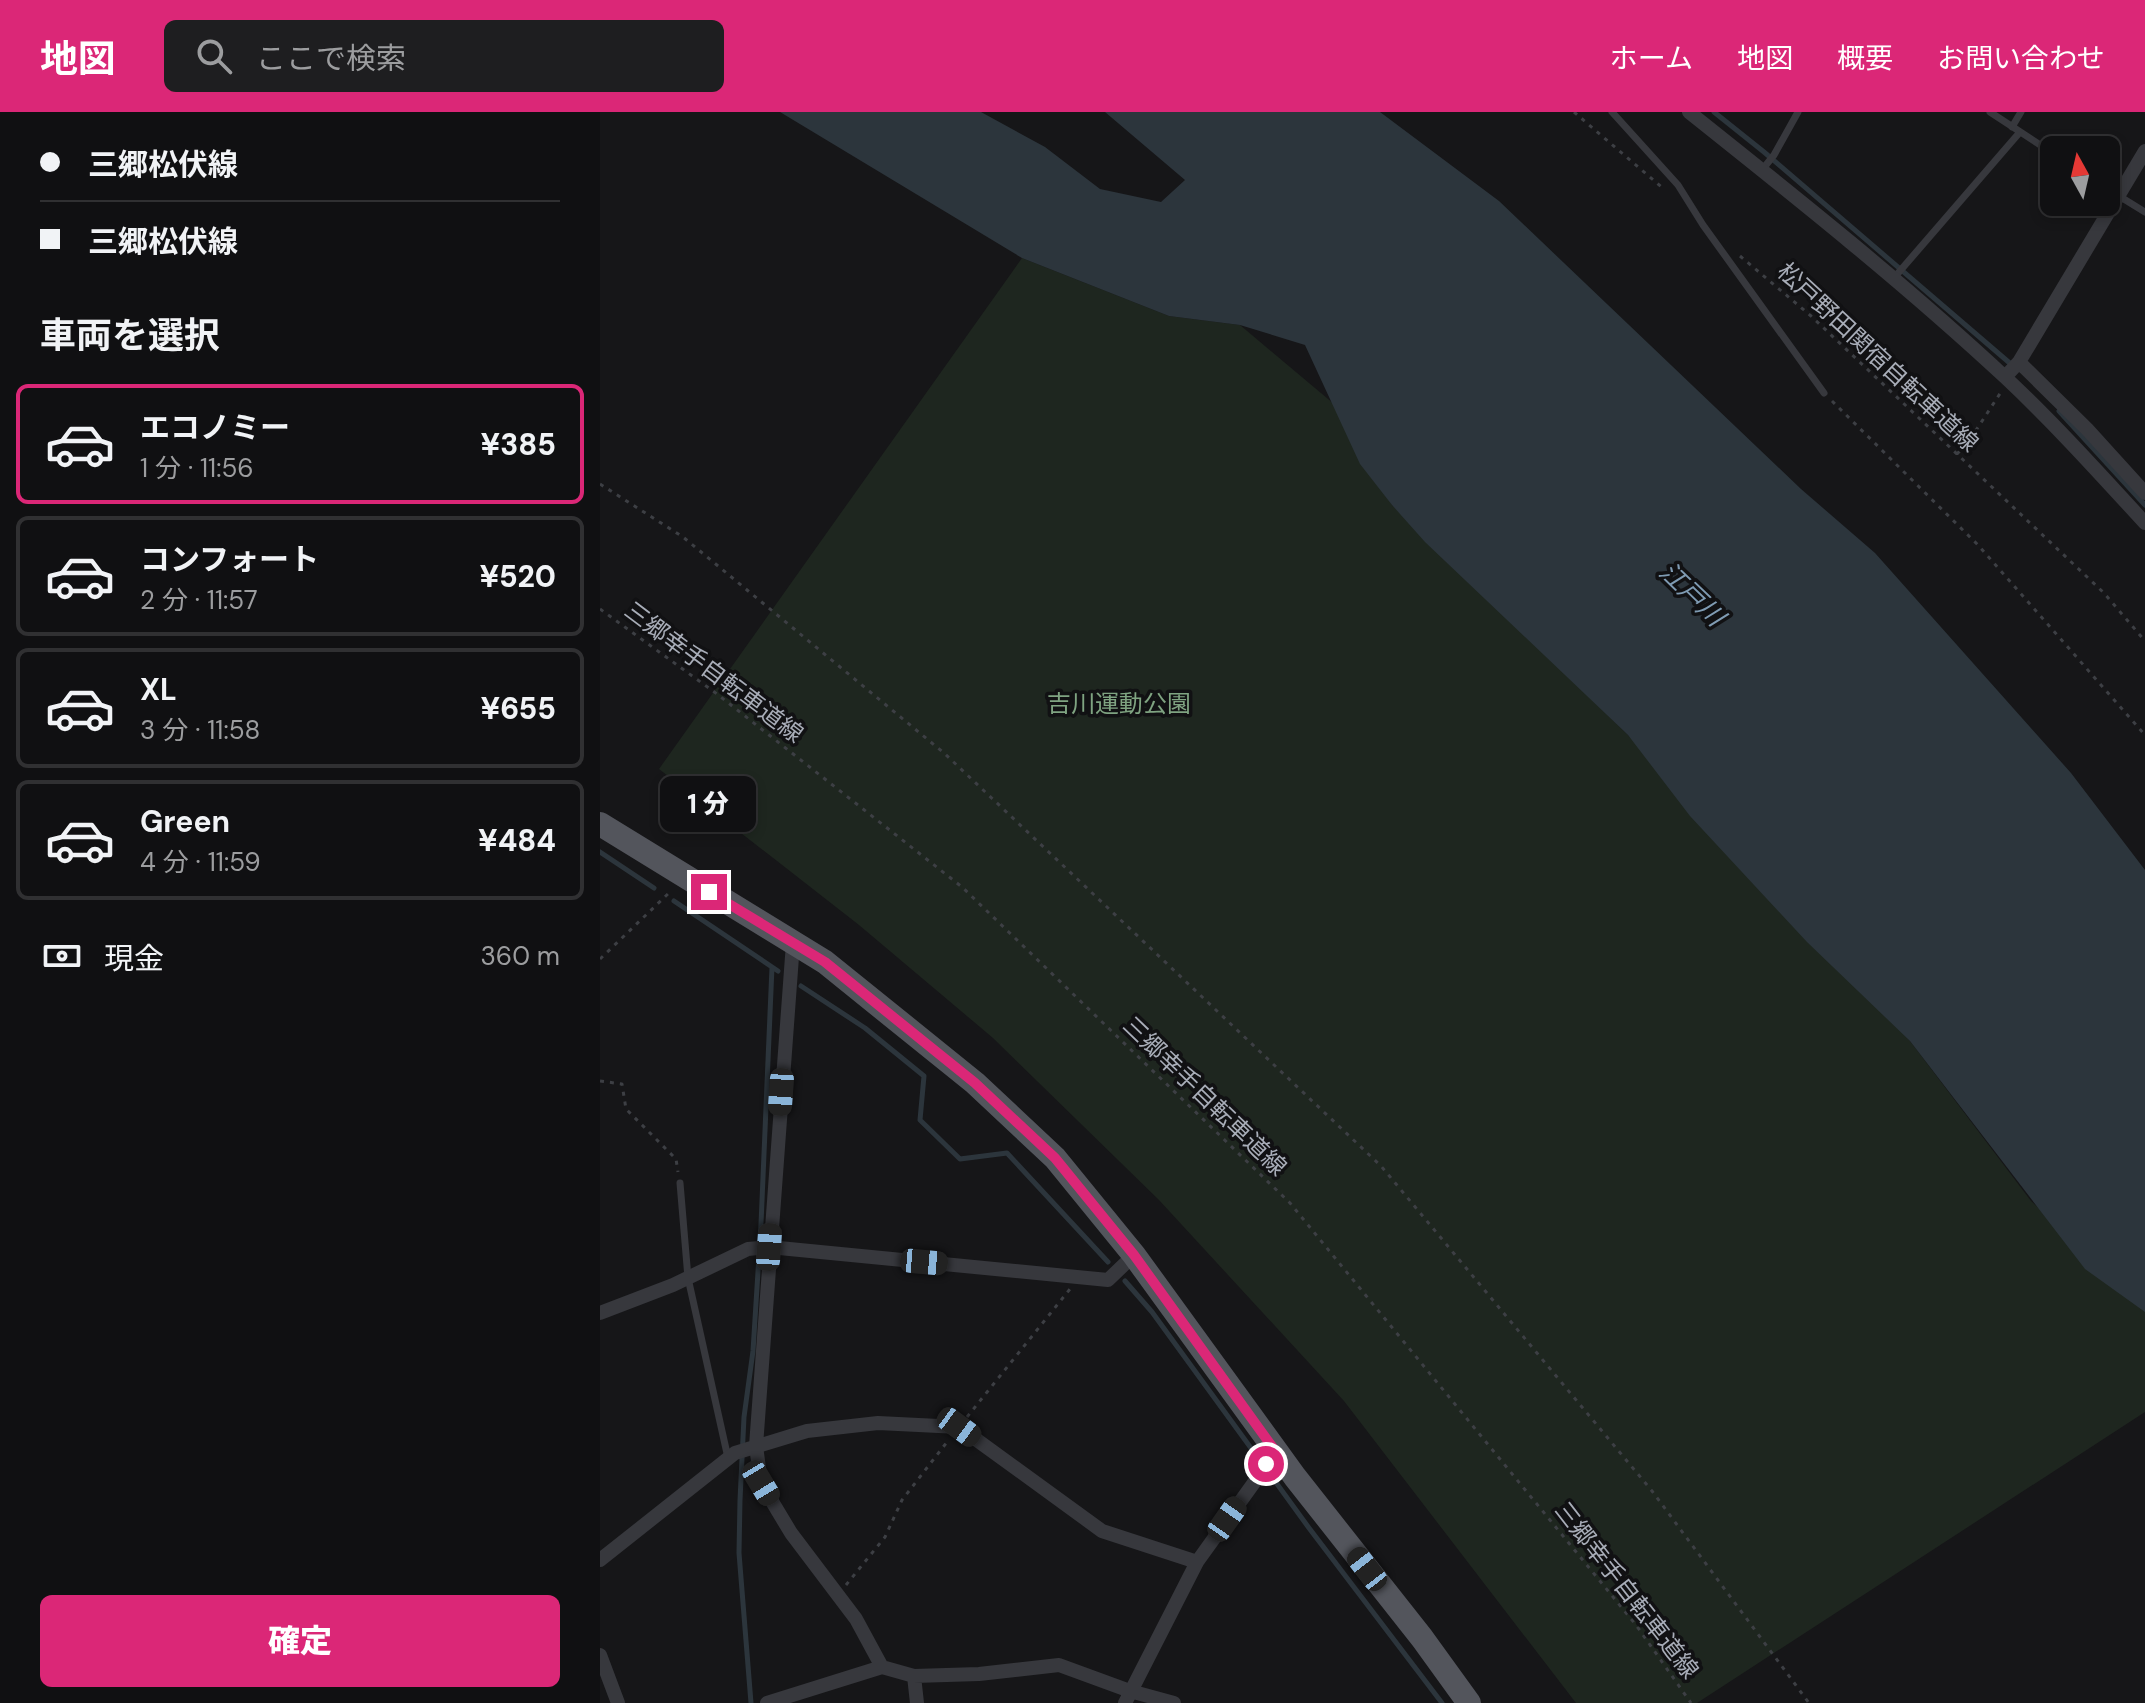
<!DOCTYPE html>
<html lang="ja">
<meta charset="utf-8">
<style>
:root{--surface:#101012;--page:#1e1e20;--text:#f1f3f6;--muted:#9c9d9f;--line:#303032;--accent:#db2777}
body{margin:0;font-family:"DM Sans","Noto Sans JP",sans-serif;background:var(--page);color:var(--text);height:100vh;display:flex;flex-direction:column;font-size:30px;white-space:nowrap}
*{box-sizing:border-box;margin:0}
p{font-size:26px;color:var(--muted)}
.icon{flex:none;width:44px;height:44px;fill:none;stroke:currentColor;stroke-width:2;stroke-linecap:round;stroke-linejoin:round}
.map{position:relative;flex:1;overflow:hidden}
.drawer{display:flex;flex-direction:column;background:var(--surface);width:600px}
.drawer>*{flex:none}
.guide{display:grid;align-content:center;height:176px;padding:0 40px;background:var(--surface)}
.needle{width:52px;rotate:352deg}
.fabs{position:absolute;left:1440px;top:24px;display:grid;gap:16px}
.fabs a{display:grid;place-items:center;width:80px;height:80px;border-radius:12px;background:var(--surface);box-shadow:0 4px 12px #0003,0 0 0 2px var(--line);font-size:40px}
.end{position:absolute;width:36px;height:36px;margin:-18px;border:10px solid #db2777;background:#fff;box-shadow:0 0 0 4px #fff}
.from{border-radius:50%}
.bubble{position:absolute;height:56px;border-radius:12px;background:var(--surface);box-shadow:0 4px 12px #0003,0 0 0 2px var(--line);font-size:26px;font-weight:800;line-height:56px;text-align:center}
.car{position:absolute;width:24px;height:48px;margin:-24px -12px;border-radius:10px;box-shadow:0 0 6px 2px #0007;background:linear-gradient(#222 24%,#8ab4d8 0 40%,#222 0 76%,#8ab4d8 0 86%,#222 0)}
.guide b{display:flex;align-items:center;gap:28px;height:76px;font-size:30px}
.guide b+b{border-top:2px solid var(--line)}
.guide i{width:20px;height:20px;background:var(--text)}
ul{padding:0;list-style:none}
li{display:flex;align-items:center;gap:24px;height:120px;margin:0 16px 12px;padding:0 24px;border:4px solid var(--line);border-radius:12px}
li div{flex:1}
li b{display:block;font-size:30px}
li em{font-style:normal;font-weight:800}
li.selected{border-color:var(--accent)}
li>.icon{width:72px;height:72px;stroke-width:1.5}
h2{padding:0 40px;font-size:36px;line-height:96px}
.pay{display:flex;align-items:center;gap:20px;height:88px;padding:0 40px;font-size:30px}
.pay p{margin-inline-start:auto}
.action{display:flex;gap:16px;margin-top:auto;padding:16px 40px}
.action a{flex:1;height:92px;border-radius:12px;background:var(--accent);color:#fff;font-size:32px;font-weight:800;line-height:92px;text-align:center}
header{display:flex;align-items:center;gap:48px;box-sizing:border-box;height:112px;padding:0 40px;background:var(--accent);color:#fff}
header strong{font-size:38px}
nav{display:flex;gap:44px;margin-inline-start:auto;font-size:28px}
.search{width:560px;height:72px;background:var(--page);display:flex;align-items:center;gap:20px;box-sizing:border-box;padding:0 28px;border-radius:12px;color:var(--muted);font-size:30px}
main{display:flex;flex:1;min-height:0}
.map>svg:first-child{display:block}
.green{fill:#1e261f}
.water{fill:#2c353c}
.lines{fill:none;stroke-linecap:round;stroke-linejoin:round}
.stream{stroke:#2c353c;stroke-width:5}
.path{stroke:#3d3f44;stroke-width:3;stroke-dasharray:4 6;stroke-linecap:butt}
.service{stroke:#37383d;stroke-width:7}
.minor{stroke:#37383d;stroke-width:14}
.primary{stroke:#53555c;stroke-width:24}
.route{stroke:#db2777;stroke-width:10}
.labels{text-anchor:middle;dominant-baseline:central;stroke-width:7;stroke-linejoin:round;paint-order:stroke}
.street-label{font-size:24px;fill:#a8adb8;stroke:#111113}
.park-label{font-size:24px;fill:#7fa381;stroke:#111113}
.water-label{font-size:26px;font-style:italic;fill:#7f9bb3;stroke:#111113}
</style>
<header>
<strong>地図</strong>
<div class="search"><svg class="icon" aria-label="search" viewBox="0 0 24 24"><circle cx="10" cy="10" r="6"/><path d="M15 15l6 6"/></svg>ここで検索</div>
<nav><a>ホーム</a><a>地図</a><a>概要</a><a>お問い合わせ</a></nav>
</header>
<main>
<section class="drawer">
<div class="guide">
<b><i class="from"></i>三郷松伏線</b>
<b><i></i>三郷松伏線</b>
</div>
<h2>車両を選択</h2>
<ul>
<li class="selected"><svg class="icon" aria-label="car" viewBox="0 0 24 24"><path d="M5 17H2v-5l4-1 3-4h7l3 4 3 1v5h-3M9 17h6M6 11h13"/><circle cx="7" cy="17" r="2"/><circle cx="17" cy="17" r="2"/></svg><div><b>エコノミー</b><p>1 分 · 11:56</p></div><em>¥385</em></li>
<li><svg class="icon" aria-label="car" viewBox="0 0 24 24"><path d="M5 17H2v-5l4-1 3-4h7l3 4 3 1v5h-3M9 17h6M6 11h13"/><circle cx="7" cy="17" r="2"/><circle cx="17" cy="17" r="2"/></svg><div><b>コンフォート</b><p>2 分 · 11:57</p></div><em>¥520</em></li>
<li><svg class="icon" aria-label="car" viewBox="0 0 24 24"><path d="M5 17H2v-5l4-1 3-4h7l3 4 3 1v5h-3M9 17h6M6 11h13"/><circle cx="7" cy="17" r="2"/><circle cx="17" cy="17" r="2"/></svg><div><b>XL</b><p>3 分 · 11:58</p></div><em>¥655</em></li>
<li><svg class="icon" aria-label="car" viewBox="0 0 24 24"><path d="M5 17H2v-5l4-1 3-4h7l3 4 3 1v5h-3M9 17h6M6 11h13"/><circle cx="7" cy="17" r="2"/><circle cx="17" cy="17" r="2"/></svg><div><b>Green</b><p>4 分 · 11:59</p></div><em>¥484</em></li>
</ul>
<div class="pay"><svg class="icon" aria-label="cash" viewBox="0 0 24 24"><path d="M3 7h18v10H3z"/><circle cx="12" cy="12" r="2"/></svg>現金<p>360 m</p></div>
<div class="action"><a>確定</a></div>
</section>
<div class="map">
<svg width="1545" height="1591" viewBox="0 0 1545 1591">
<rect width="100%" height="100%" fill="#161618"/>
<!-- green -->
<path class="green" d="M 422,146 L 569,204 L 640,213 L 734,292 L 792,393 L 1028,623 L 1310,929 L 1431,1089 L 1545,1192 L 1545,1300 L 1097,1591 L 976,1591 L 744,1289 L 559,1088 L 393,926 L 259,813 L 59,657 Z"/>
<!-- water -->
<path class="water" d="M 180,0 L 381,0 L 445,35 L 500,77 L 561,90 L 585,68 L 505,0 L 780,0 L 899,89 L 1201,377 L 1275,441 L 1471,661 L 1545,758 L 1545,1200 L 1485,1157 L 1310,929 L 1207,830 L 1090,704 L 1028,623 L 825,430 L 792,393 L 760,352 L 705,233 L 640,213 L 569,204 L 422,146 Z"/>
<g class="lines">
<!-- stream -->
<path class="stream" d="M 1114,0 L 1164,40 L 1412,253
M 1459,299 L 1545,393
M 0,740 L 54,776
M 74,789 L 178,859
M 201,874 L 265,916 L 324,964 L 320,1008 L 360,1047 L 407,1041 L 508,1150
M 525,1169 L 552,1200 L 709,1416 L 842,1591
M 151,1591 L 139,1441 L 140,1388 L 144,1305 L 153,1239 L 161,1112 L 172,855"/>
<!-- path -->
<path class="path" d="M 974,0 L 1065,78
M 1140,144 L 1211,204 L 1504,481 L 1545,529
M 1232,289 L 1378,433 L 1545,623
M 1357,342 L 1369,329 L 1401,280
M 0,372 L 83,425 L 344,641 L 781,1054 L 1052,1379 L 1209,1591
M 0,497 L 117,582 L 362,775 L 690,1091 L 1036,1513 L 1091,1591
M 0,847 L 72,778
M 0,969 L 22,972 L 26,997 L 76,1047 L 78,1060
M 367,1305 L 470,1177
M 246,1473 L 285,1425 L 302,1388 L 347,1330"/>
<!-- service -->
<path class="service" d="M 1012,0 L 1078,73 L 1103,113 L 1224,281
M 1390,0 L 1454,42
M 1412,15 L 1421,0
M 1162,58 L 1174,43 L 1198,0
M 1506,76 L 1545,100
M 1293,167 L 1420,20
M 80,1071 L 88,1166 L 128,1346"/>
<!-- minor -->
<path class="minor" d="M 1089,0 C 1197,86 1305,172 1406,266 C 1455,312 1500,362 1545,411
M 1419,250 L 1487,317 L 1545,381
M 1405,265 L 1419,250 L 1545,39
M 193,831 L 156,1334 L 161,1371 L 191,1421 L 256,1507 L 282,1555
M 0,1201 L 73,1173 L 148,1137 L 169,1135 L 508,1168 L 534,1143
M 0,1448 L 135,1341 L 207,1319 L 278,1311 L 359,1315 L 502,1419 L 597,1450
M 0,1543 L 18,1591
M 314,1564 L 317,1591
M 167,1591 L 282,1555 L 314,1564 L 379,1562 L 459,1553 L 530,1579 L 574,1591
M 525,1591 L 597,1450 L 676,1340"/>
<!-- primary -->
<path class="primary" d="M 0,712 L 225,850 L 375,971 L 455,1046 L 534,1143 L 695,1365 L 822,1526 L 869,1591"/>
</g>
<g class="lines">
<!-- route -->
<path class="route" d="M 109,780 L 225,850 L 375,971 L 455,1046 L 534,1143 L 676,1340 L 666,1352"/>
</g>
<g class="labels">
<!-- street labels -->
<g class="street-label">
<text transform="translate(1278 245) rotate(43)">松戸野田関宿自転車道線</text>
<text transform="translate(114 560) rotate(37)">三郷幸手自転車道線</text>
<text transform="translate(605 984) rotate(44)">三郷幸手自転車道線</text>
<text transform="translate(1027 1478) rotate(52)">三郷幸手自転車道線</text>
</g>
<!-- park labels -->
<g class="park-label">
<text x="519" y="591">吉川運動公園</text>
</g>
<!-- water labels -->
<g class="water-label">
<text transform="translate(1092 482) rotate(44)">江戸川</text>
</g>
</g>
</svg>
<div class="fabs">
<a><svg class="needle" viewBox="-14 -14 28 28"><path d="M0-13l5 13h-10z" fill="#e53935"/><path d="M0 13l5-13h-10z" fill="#9c9d9f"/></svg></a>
</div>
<i class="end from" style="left:666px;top:1352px"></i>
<i class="end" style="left:109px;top:780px"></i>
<div class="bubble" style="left:60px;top:664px;width:96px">1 分</div>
<i class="car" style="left:181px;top:980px;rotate:184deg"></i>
<i class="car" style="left:169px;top:1135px;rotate:4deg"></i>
<i class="car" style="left:324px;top:1150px;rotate:95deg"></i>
<i class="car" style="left:359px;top:1315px;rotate:126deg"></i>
<i class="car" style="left:161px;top:1371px;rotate:149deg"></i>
<i class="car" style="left:627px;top:1407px;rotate:35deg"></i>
<i class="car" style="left:767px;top:1457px;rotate:322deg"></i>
</div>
</main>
